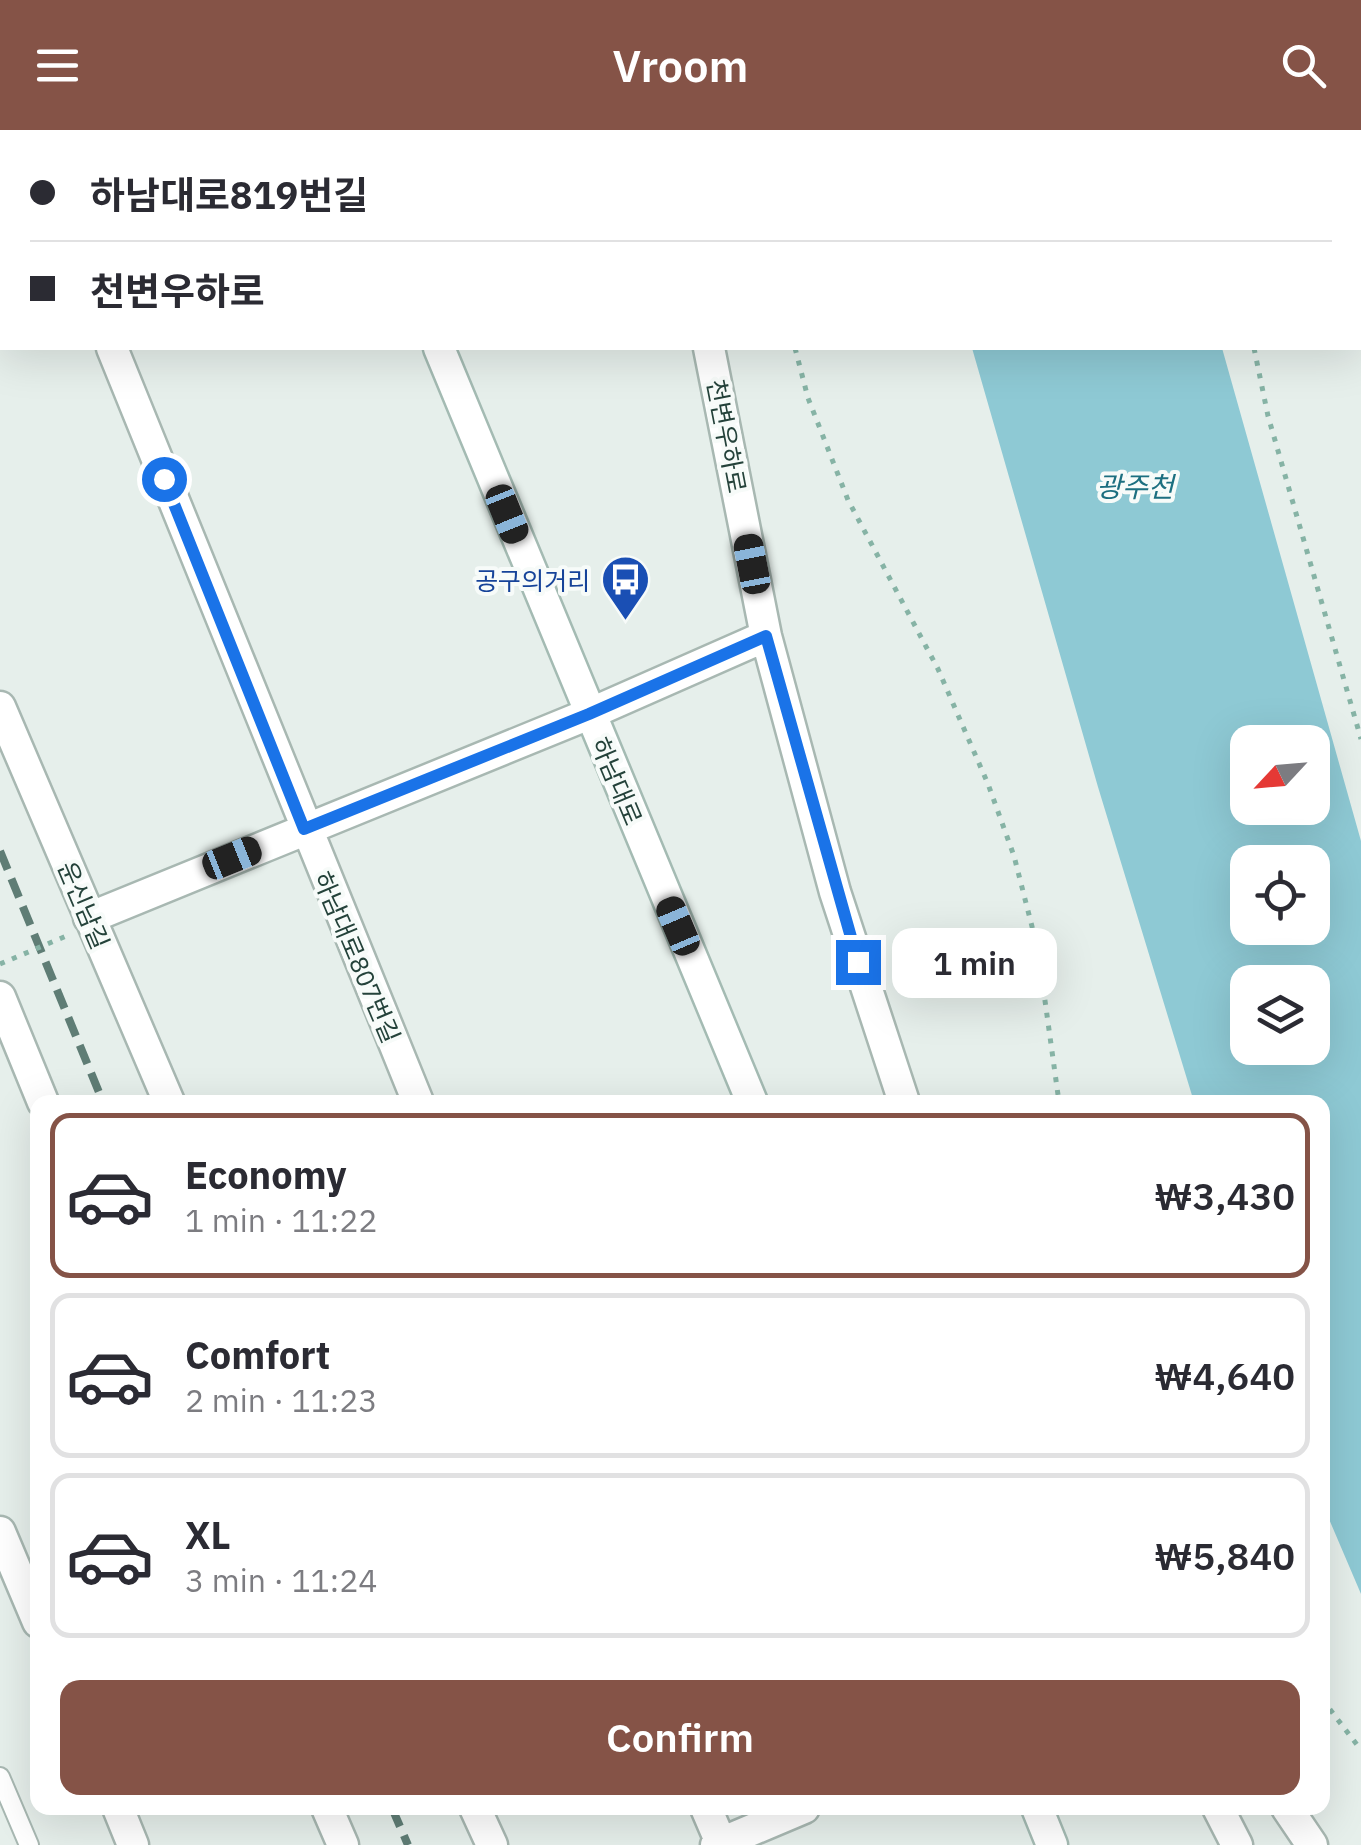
<!DOCTYPE html>
<meta charset="utf-8">
<style>
:root{--surface:#fff;--page:#f7f7f7;--text:#2b2b33;--muted:#7c7c81;--line:#e1e1e2;--accent:#855347}
body{margin:0;font-family:"IBM Plex Sans","Noto Sans KR",sans-serif;background:var(--page);color:var(--text);height:100vh;display:flex;flex-direction:column;font-size:38px;white-space:nowrap}
*{box-sizing:border-box;margin:0}
p{font-size:32px;color:var(--muted)}
.icon{flex:none;width:55px;height:55px;fill:none;stroke:currentColor;stroke-width:2;stroke-linecap:round;stroke-linejoin:round}
.map{position:relative;flex:1;overflow:hidden}
.details{position:absolute;left:30px;top:965px;width:1300px;height:720px;display:flex;flex-direction:column;background:var(--surface);border-radius:20px;box-shadow:0 10px 40px #0002}
.details>*{flex:none}
.guide{position:absolute;left:0px;top:0px;width:1362px;height:220px;box-shadow:0 10px 40px #0002;display:grid;align-content:center;height:220px;padding:0 30px;background:var(--surface)}
.needle{width:65px;rotate:244deg}
.fabs{position:absolute;left:1230px;top:595px;display:grid;gap:20px}
.fabs a{display:grid;place-items:center;width:100px;height:100px;border-radius:20px;background:var(--surface);box-shadow:0 10px 40px #0002;font-size:50px}
.end{position:absolute;width:45px;height:45px;margin:-22px;border:12px solid #1a73e8;background:#fff;box-shadow:0 0 0 5px #fff}
.from{border-radius:50%}
.bubble{position:absolute;height:70px;border-radius:20px;background:var(--surface);box-shadow:0 10px 40px #0002;font-size:32px;font-weight:600;line-height:70px;text-align:center}
.car{position:absolute;width:30px;height:60px;margin:-30px -15px;border-radius:12px;box-shadow:0 0 8px 2px #0007;background:linear-gradient(#222 24%,#8ab4d8 0 40%,#222 0 76%,#8ab4d8 0 86%,#222 0)}
.guide b{display:flex;align-items:center;gap:35px;height:95px;font-size:38px}
.guide b+b{border-top:2px solid var(--line)}
.guide i{width:25px;height:25px;background:var(--text)}
ul{padding:18px 0 0;list-style:none}
li{display:flex;align-items:center;gap:30px;height:165px;margin:0 20px 15px;padding:0 10px;border:5px solid var(--line);border-radius:20px}
li div{flex:1}
li b{display:block;font-size:38px}
li em{font-style:normal;font-weight:600}
li.selected{border-color:var(--accent)}
li>.icon{width:90px;height:90px;stroke-width:1.5}
.cta{display:flex;gap:20px;margin-top:auto;padding:20px 30px}
.cta a{flex:1;height:115px;border-radius:20px;background:var(--accent);color:#fff;font-size:40px;font-weight:600;line-height:115px;text-align:center}
header{display:flex;justify-content:space-between;align-items:center;height:130px;padding:0 30px;background:var(--accent);color:#fff;font-size:45px;font-weight:600}
.map>svg:first-child{display:block}
.water{fill:#8ec9d4;fill-rule:evenodd}
.lines{fill:none;stroke-linecap:round;stroke-linejoin:round}
.lane-casing{stroke:#a8b8b2;stroke-width:22}
.street-casing{stroke:#a8b8b2;stroke-width:35}
.secondary-casing{stroke:#a4bbb3;stroke-width:35}
.path{stroke:#86b3a5;stroke-width:5;stroke-dasharray:5 8;stroke-linecap:butt}
.lane{stroke:#fff;stroke-width:18}
.street{stroke:#fff;stroke-width:30}
.secondary{stroke:#fff;stroke-width:30}
.rail{stroke:#5f7d75;stroke-width:8;stroke-dasharray:20 10;stroke-linecap:butt}
.path-bridge{stroke:#86b3a5;stroke-width:5;stroke-dasharray:5 8;stroke-linecap:butt}
.route{stroke:#1a73e8;stroke-width:12}
.labels{text-anchor:middle;dominant-baseline:central;stroke-width:8;stroke-linejoin:round;paint-order:stroke}
.street-label{font-size:25px;fill:#24423a;stroke:#f7fbf9}
.transit-label{font-size:25px;fill:#164399;stroke:#f7fbf9;text-anchor:end}
.water-label{font-size:28px;font-style:italic;fill:#1c6f80;stroke:#f7fbf9}
</style>
<header><svg class="icon" aria-label="menu" viewBox="0 0 24 24"><path d="M4 6h16M4 12h16M4 18h16"/></svg>Vroom<svg class="icon" aria-label="search" viewBox="0 0 24 24"><circle cx="10" cy="10" r="6"/><path d="M15 15l6 6"/></svg></header>
<div class="map">
<svg width="1361" height="1715" viewBox="0 0 1361 1715">
<rect width="100%" height="100%" fill="#e6efeb"/>
<!-- water -->
<path class="water" d="M 972,218 L 1222,218 L 1361,711 L 1361,1464 L 1323,1375 L 1322,972 L 1194,972 L 1098,657 ZM 1248,612 L 1312,612 L 1312,678 L 1248,678 ZM 1248,732 L 1312,732 L 1312,798 L 1248,798 ZM 1248,852 L 1312,852 L 1312,918 L 1248,918 Z"/>
<g class="lines">
<defs>
<path id="lane" d="M 0,1647 L 29,1715"/>
<path id="street" d="M 27,0 L 28,2
M 679,0 L 680,2
M 466,2 L 472,0
M 0,183 L 2,182
M 112,218 L 418,972
M 709,218 L 766,506 L 835,762 L 904,972
M 0,577 L 169,972
M 89,788 L 589,584 L 766,506
M 0,867 L 43,972
M 0,1402 L 38,1492
M 118,1678 L 133,1715
M 327,1678 L 343,1715
M 475,1678 L 492,1715
M 706,1678 L 721,1713
M 1218,1678 L 1237,1715
M 1287,1678 L 1312,1715
M 716,1715 L 804,1678"/>
<path id="secondary" d="M 349,0 L 350,2
M 439,218 L 752,972
M 1037,1678 L 1052,1715"/>
</defs>
<!-- lane casing -->
<use href="#lane" class="lane-casing"/>
<!-- street casing -->
<use href="#street" class="street-casing"/>
<!-- secondary casing -->
<use href="#secondary" class="secondary-casing"/>
<!-- path -->
<path class="path" d="M 778,0 L 778,2
M 1208,0 L 1209,2
M 795,218 L 808,268 L 848,370 L 938,539 L 988,654 L 1014,726 L 1038,820 L 1059,972
M 1254,218 L 1268,286 L 1361,609
M 1322,1569 L 1361,1620"/>
<!-- lane -->
<use href="#lane" class="lane"/>
<!-- street -->
<use href="#street" class="street"/>
<!-- secondary -->
<use href="#secondary" class="secondary"/>
<!-- rail -->
<path class="rail" d="M 0,721 L 103,972
M 392,1678 L 408,1715"/>
<!-- path-bridge -->
<path class="path-bridge" d="M 0,834 L 71,804"/>
</g>
<g class="lines">
<!-- route -->
<path class="route" d="M 164,349 L 304,699 L 589,584 L 766,506 L 858,832"/>
</g>
<!-- icons -->
<defs>
<symbol id="bus-pin" viewBox="-11 -11 22 30"><path d="M0 17L-7.5 6A9.5 9.5 0 1 1 7.5 6Z" fill="#1a4fb4" stroke="#f7fbf9"/><path d="M-5-6H5V4H4V6H2V4H-2V6H-4V4H-5ZM-3.5-4V0h7V-4ZM-3.5 1.2v1.5H-2V1.2ZM2 1.2v1.5H3.5V1.2Z" fill="#fff"/></symbol>
</defs>
<g fill-rule="evenodd">
<use href="#bus-pin" x="598" y="422" width="55" height="75"/>
</g>
<g class="labels">
<!-- street labels -->
<g class="street-label">
<text transform="translate(727 306) rotate(79)">천변우하로</text>
<text transform="translate(617 651) rotate(67)">하남대로</text>
<text transform="translate(84 775) rotate(67)">운신남길</text>
<text transform="translate(357 827) rotate(67)">하남대로807번길</text>
</g>
<!-- transit labels -->
<g class="transit-label">
<text x="590" y="450">공구의거리</text>
</g>
<!-- water labels -->
<g class="water-label">
<text x="1135" y="356">광주천</text>
</g>
</g>
</svg>
<div class="fabs">
<a><svg class="needle" viewBox="-14 -14 28 28"><path d="M0-13l5 13h-10z" fill="#e53935"/><path d="M0 13l5-13h-10z" fill="#7c7c81"/></svg></a>
<a><svg class="icon" aria-label="locate" viewBox="0 0 24 24"><circle cx="12" cy="12" r="6"/><path d="M12 2v4M12 18v4M2 12h4M18 12h4"/></svg></a>
<a><svg class="icon" aria-label="layers" viewBox="0 0 24 24"><path d="M12 4l9 5-9 5-9-5zM3 14l9 5 9-5"/></svg></a>
</div>
<i class="end from" style="left:164px;top:349px"></i>
<i class="end" style="left:858px;top:832px"></i>
<div class="bubble" style="left:892px;top:798px;width:165px">1 min</div>
<i class="car" style="left:507px;top:384px;rotate:158deg"></i>
<i class="car" style="left:752px;top:434px;rotate:349deg"></i>
<i class="car" style="left:232px;top:728px;rotate:68deg"></i>
<i class="car" style="left:678px;top:796px;rotate:337deg"></i>
<div class="guide">
<b><i class="from"></i>하남대로819번길</b>
<b><i></i>천변우하로</b>
</div>
<section class="details">
<ul>
<li class="selected"><svg class="icon" aria-label="car" viewBox="0 0 24 24"><path d="M5 17H2v-5l4-1 3-4h7l3 4 3 1v5h-3M9 17h6M6 11h13"/><circle cx="7" cy="17" r="2"/><circle cx="17" cy="17" r="2"/></svg><div><b>Economy</b><p>1 min · 11:22</p></div><em>₩3,430</em></li>
<li><svg class="icon" aria-label="car" viewBox="0 0 24 24"><path d="M5 17H2v-5l4-1 3-4h7l3 4 3 1v5h-3M9 17h6M6 11h13"/><circle cx="7" cy="17" r="2"/><circle cx="17" cy="17" r="2"/></svg><div><b>Comfort</b><p>2 min · 11:23</p></div><em>₩4,640</em></li>
<li><svg class="icon" aria-label="car" viewBox="0 0 24 24"><path d="M5 17H2v-5l4-1 3-4h7l3 4 3 1v5h-3M9 17h6M6 11h13"/><circle cx="7" cy="17" r="2"/><circle cx="17" cy="17" r="2"/></svg><div><b>XL</b><p>3 min · 11:24</p></div><em>₩5,840</em></li>
</ul>
<div class="cta"><a>Confirm</a></div>
</section>
</div>
